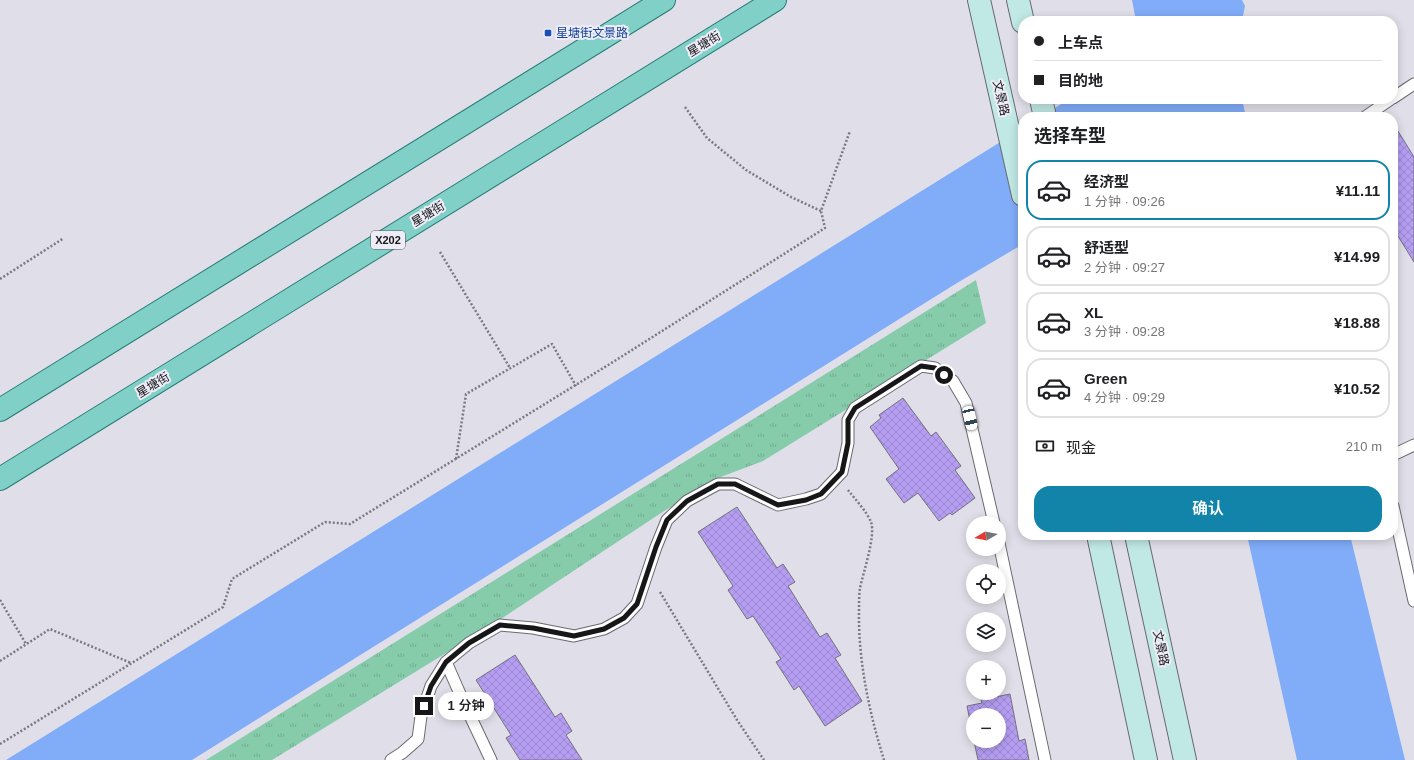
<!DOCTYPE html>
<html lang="zh">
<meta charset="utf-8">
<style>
:root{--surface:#fff;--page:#f2f2f2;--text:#202124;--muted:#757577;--line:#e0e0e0;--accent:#1284aa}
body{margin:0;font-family:Helvetica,"Noto Sans SC",sans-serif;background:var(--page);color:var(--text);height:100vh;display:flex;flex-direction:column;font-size:15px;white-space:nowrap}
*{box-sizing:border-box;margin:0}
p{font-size:13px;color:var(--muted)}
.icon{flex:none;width:22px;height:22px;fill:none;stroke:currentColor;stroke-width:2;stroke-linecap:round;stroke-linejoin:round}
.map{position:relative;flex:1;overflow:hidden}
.sheet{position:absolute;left:1018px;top:112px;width:380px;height:428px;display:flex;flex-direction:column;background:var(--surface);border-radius:16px;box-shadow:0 2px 10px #0003}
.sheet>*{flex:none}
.top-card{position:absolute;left:1018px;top:16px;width:380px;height:88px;border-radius:16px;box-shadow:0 2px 10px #0003;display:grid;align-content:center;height:88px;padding:0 16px;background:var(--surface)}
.needle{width:26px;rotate:260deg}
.controls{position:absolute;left:966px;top:516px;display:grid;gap:8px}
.controls a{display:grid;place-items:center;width:40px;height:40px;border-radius:50%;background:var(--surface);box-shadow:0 2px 10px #0003;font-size:20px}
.end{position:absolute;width:18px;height:18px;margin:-9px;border:5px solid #17171a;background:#fff;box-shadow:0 0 0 2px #fff}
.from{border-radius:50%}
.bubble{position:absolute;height:28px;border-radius:14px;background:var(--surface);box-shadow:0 2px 10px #0003;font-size:13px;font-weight:600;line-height:28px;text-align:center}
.car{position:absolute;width:12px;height:24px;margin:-12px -6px;border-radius:5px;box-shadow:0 0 3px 1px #0007;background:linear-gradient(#fff 24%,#345 0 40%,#fff 0 76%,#345 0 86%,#fff 0)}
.top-card b{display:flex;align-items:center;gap:14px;height:38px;font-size:15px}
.top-card b+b{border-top:1px solid var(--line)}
.top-card i{width:10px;height:10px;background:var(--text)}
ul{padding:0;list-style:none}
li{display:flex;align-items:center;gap:12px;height:60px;margin:0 8px 6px;padding:0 8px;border:2px solid var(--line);border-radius:16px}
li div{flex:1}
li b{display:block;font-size:15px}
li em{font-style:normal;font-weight:600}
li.selected{border-color:var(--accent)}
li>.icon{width:36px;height:36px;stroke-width:1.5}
h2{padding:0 16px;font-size:18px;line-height:48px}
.pay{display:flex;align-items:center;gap:10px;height:44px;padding:0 16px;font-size:15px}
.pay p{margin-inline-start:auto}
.cta{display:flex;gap:8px;margin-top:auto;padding:8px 16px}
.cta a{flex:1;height:46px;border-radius:16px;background:var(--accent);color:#fff;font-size:16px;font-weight:600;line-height:46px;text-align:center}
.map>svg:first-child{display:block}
.grass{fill:url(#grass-tufts)}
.water{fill:#80acf8}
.building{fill:url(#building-cross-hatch);stroke:#73717a}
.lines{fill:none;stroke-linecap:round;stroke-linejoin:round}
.lane-casing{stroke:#6a6972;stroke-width:13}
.secondary-casing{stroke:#6a6972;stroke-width:24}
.primary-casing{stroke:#257b74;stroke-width:24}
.path{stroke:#7a7980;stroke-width:2.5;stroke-dasharray:2 2;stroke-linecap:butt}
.lane{stroke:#fff;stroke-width:11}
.secondary{stroke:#c0e8e4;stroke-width:22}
.primary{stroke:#80d0c8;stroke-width:22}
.route{stroke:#17171a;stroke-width:5}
.transit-dot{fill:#1a4fb4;stroke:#edecf7;stroke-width:1.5}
.labels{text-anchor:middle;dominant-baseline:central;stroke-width:4;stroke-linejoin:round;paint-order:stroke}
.shield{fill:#edecf7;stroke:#57575c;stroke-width:1}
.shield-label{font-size:11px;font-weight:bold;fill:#17171a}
.transit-label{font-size:12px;fill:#164399;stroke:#edecf7;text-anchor:start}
.street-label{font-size:12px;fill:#17171a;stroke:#edecf7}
</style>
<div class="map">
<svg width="1414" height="760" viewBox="0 0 1414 760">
<defs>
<pattern id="grass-tufts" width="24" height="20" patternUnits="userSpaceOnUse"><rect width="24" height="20" fill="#86cbaa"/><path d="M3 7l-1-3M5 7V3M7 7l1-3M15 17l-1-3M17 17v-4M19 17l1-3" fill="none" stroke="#73ae92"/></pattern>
<pattern id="building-cross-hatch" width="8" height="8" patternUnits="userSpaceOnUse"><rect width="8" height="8" fill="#b59ef2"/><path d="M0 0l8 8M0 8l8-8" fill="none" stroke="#9b87cf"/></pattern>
</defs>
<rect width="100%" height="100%" fill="#e0dfe9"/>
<!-- grass -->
<path class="grass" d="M 976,280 L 986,323 L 763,461 L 718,478 L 661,513 L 498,621 L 272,760 L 206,760 Z"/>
<!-- water -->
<path class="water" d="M 1132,0 L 1242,0 L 1245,6 L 1242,21 L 1136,21 Z
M 1069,99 L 1242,99 L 1246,117 L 1041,117 Z
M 1023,128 L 1023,244 L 957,283 L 192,760 L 6,760 Z
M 1247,535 L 1350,535 L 1405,760 L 1297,760 Z"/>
<!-- building -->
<path class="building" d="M 1393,123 L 1414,157 L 1414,262 L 1393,228 Z
M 903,398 L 931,436 L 936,432 L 961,466 L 955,470 L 975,498 L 952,515 L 950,513 L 939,521 L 918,493 L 904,503 L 886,479 L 899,469 L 870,427 L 881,418 L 879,415 Z
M 737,507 L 777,568 L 783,564 L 795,582 L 788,586 L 820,637 L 827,633 L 841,655 L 835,658 L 862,701 L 825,726 L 799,686 L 794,690 L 776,662 L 781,659 L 753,616 L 747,619 L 728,590 L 733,586 L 698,532 Z
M 515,655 L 555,717 L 561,713 L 572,731 L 566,735 L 582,760 L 520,760 L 506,738 L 511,735 L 476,680 Z
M 1010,694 L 1019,741 L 1025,739 L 1029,760 L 978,760 L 974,741 L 999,741 L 999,715 L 973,715 L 973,736 L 967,706 L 982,703 L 981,700 Z"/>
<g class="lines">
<defs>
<path id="lane" d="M 1393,98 L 1414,84
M 1365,117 L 1391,99
M 1393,455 L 1414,445
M 1393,506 L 1414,601
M 999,543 L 1045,760
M 446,662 L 464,703 L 491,760
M 391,760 L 402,753 L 418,739 L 421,716 L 431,686 L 446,662 L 469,643 L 500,625 L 533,628 L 574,636 L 604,629 L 624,618 L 637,604 L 656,547 L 667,520 L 687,501 L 718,484 L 735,484 L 778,505 L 806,499 L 821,494 L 842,472 L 848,443 L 848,420 L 855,408 L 921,366 L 935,368 L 953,381 L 966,403 L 994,523"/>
<path id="secondary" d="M 979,0 L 1023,195
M 1018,0 L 1023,22
M 1041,99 L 1045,117
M 1098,535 L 1146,760
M 1136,535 L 1185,760"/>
<path id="primary" d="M 0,410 L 664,0
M 0,479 L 775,0"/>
</defs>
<!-- lane casing -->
<use href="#lane" class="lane-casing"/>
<!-- secondary casing -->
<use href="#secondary" class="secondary-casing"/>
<!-- primary casing -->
<use href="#primary" class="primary-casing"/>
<!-- path -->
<path class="path" d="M 685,107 L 707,138 L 746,170 L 791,197 L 821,211
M 440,252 L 510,368
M 0,279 L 64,238
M 456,459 L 466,394 L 552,344 L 576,386
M 848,490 C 855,499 867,512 871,522 C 876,536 863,573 860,588 C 859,595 859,603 859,610 C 858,660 869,712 884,760
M 660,592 L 737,720 L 764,760
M 0,600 L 26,644
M 0,661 L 50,629 L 131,663
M 0,744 L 223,607 L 232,579 L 325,522 L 350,524 L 613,362 L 825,228 L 821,211 L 850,131"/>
<!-- lane -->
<use href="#lane" class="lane"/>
<!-- secondary -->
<use href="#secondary" class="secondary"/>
<!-- primary -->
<use href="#primary" class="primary"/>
</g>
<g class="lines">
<!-- route -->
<path class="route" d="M 424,706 L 431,686 L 446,662 L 469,643 L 500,625 L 533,628 L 574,636 L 604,629 L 624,618 L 637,604 L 656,547 L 667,520 L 687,501 L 718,484 L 735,484 L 778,505 L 806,500 L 821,494 L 842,472 L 848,443 L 848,420 L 855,408 L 921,366 L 935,368 L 944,375"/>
</g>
<!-- markers -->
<rect class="transit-dot" x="544" y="29" width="8" height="8" rx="2"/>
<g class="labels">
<!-- shield labels -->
<rect class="shield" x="371" y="231" width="34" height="18" rx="3"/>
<g class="shield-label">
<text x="388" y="240">X202</text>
</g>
<!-- transit labels -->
<g class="transit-label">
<text x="556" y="33">星塘街文景路</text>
</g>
<!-- street labels -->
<g class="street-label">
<text transform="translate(704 44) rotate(-32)">星塘街</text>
<text transform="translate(1001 98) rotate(77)">文景路</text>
<text transform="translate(428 214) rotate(-32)">星塘街</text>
<text transform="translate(153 385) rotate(-32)">星塘街</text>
<text transform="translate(1161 648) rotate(78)">文景路</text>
</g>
</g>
</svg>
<div class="controls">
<a><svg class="needle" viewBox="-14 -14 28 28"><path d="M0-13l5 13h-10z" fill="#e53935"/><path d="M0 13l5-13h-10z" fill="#757577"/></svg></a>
<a><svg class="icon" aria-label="locate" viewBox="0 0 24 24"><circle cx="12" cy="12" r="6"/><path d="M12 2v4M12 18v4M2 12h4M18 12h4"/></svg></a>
<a><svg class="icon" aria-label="layers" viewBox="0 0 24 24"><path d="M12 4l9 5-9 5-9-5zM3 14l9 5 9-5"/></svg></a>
<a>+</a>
<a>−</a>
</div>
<i class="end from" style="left:944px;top:375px"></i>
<i class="end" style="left:424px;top:706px"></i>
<div class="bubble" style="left:438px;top:692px;width:56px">1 分钟</div>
<i class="car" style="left:970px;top:418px;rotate:167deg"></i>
<div class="top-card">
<b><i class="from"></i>上车点</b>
<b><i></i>目的地</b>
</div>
<section class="sheet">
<h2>选择车型</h2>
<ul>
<li class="selected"><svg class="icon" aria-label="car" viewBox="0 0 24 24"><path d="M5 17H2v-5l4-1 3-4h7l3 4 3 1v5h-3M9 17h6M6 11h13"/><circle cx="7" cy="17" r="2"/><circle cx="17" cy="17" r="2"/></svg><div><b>经济型</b><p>1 分钟 · 09:26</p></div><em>¥11.11</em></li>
<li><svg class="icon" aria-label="car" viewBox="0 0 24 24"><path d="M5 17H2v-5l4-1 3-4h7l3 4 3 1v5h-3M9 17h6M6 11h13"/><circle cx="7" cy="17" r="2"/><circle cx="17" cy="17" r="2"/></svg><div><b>舒适型</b><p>2 分钟 · 09:27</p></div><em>¥14.99</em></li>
<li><svg class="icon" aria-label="car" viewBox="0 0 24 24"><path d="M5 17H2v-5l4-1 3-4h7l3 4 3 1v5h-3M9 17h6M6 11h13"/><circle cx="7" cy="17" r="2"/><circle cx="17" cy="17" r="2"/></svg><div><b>XL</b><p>3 分钟 · 09:28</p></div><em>¥18.88</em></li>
<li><svg class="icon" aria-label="car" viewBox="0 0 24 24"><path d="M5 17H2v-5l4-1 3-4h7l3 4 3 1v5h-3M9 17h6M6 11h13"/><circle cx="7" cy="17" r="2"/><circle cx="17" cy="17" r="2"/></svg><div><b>Green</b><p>4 分钟 · 09:29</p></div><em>¥10.52</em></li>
</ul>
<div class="pay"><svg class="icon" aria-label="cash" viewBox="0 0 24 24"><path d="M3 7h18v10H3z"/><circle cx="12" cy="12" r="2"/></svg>现金<p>210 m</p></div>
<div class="cta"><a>确认</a></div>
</section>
</div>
